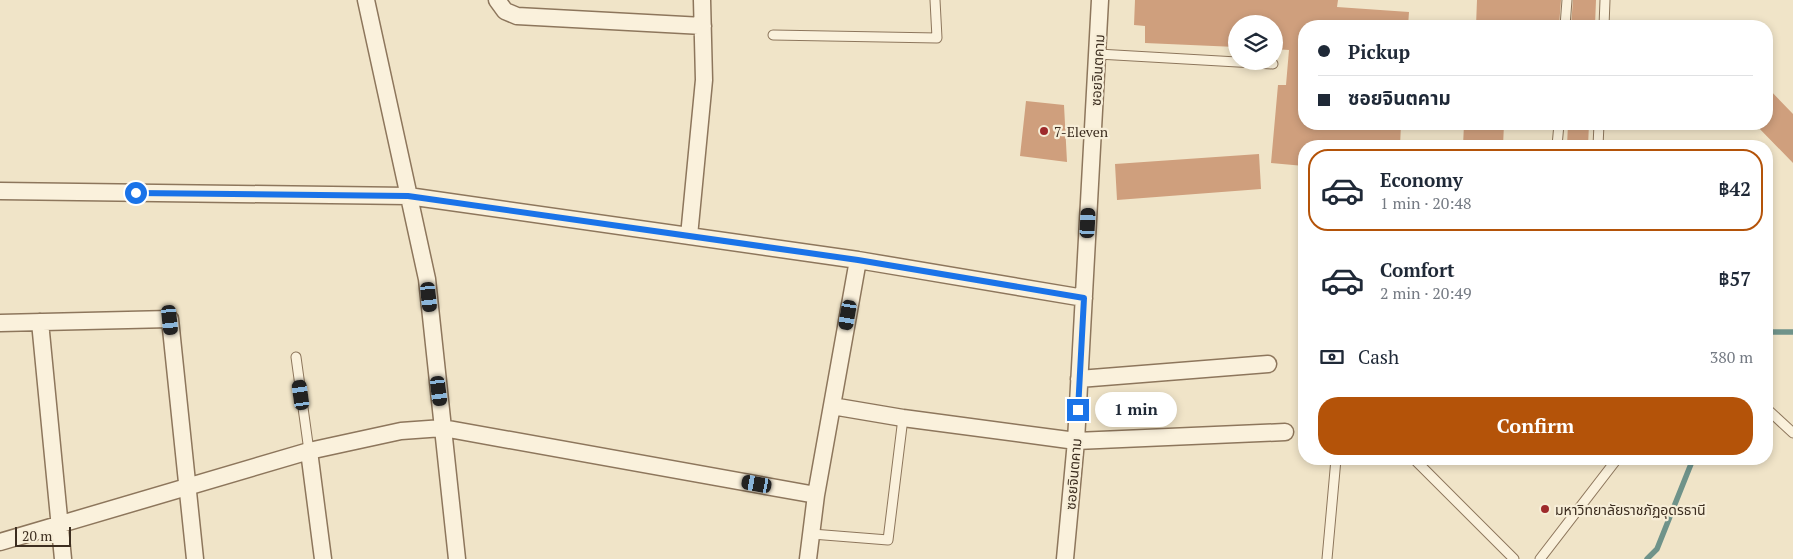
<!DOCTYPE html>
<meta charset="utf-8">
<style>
:root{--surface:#fff;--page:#f2f2f3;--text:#1f2937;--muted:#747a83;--line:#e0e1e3;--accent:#b45309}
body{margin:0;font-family:"PT Serif","Noto Sans Thai",serif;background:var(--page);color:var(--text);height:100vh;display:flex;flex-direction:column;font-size:19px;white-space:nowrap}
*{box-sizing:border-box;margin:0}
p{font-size:16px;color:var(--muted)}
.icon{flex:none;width:28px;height:28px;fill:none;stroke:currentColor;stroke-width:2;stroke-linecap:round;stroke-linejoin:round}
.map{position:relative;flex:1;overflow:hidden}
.panel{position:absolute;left:1298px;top:140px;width:475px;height:325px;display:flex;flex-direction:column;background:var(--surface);border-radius:20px;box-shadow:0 2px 8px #0003}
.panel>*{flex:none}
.guide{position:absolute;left:1298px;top:20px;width:475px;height:110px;border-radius:20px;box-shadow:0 2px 8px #0003;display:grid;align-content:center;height:110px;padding:0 20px;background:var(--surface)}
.fabs{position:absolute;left:1228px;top:15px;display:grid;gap:10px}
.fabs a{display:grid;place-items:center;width:55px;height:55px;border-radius:50%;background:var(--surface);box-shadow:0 2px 8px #0003;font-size:25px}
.scale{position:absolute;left:15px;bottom:12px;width:56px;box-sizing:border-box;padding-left:5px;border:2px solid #3d2e20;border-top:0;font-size:14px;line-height:18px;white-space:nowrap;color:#3d2e20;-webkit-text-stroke:4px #f7eed8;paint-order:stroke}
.end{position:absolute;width:22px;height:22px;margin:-11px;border:6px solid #1a73e8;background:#fff;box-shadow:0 0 0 2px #fff}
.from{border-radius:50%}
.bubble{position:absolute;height:35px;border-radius:18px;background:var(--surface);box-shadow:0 2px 8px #0003;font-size:16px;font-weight:600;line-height:35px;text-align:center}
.car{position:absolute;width:15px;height:30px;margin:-15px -8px;border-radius:6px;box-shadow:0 0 4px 1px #0007;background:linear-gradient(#222 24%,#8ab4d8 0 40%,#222 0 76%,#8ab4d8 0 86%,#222 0)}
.guide b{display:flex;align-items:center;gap:18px;height:48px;font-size:19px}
.guide b+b{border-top:1px solid var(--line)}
.guide i{width:12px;height:12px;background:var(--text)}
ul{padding:9px 0 0;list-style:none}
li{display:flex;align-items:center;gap:15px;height:82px;margin:0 10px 8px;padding:0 10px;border:2px solid transparent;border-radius:20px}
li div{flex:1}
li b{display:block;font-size:19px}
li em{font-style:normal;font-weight:600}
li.on{border-color:var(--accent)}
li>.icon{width:45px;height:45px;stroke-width:1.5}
.pay{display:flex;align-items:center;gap:12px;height:55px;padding:0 20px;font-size:19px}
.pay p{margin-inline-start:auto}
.button{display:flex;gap:10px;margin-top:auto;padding:10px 20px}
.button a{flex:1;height:58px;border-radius:20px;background:var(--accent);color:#fff;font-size:20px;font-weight:600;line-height:58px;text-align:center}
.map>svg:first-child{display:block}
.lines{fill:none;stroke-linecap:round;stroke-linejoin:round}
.stream{stroke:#6f938a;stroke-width:5.5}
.building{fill:#cf9f7d}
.service-casing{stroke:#8d765c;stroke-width:11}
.minor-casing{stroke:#8d765c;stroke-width:19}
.service{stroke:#faf1dc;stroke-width:9}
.minor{stroke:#faf1dc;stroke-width:16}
.route{stroke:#1a73e8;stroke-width:6}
.poi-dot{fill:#9e2a2b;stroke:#f7eed8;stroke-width:2}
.labels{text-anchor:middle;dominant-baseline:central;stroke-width:4.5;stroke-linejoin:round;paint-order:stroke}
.street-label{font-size:14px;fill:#3d2e20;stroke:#f7eed8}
.poi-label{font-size:14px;fill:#3d2e20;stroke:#f7eed8;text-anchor:start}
</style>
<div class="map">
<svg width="1793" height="559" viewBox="0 0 1793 559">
<rect width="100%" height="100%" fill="#f0e4c8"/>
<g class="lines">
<!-- stream -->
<path class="stream" d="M 1766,332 L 1793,332
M 1647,559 L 1657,549 L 1693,459"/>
</g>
<!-- building -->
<path class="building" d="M 1135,0 L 1338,0 L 1337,7 L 1409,12 L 1408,26 L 1304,26 L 1304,124 L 1401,124 L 1400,146 L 1304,146 L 1304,166 L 1271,163 L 1278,85 L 1286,85 L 1289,50 L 1274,49 L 1274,24 L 1236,24 L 1236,47 L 1145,43 L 1145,26 L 1134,25 Z
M 1477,0 L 1561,0 L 1559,26 L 1476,26 Z
M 1573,0 L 1596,0 L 1595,26 L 1571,26 Z
M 1766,86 L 1793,114 L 1793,163 L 1755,124 L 1766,124 Z
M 1026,101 L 1064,105 L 1067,162 L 1020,156 Z
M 1464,124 L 1504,124 L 1503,146 L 1463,146 Z
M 1568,124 L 1589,124 L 1588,146 L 1567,146 Z
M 1259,154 L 1261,189 L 1117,200 L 1115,164 Z"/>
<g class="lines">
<defs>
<path id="service" d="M 1565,26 L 1567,0
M 1604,26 L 1605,0
M 773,35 L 937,38 L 935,0
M 1098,54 L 1273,64
M 1557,146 L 1559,124
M 1598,146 L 1599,124
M 296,357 L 309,451
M 1766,408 L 1793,433
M 1414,459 L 1514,559
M 812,534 L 888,540 L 903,418
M 1327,559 L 1336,459
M 1540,559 L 1617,459"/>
<path id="minor" d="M 366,0 L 427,279 L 457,559
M 497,0 L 505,11 L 517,16 L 703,26
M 0,191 L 408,196 L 858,260 L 1084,298
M 689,236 L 704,80 L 702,0
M 40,322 L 63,559
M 0,323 L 170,319 L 195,559
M 1079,379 L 1268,364
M 832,406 L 903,418 L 1076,441 L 1285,432
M 309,451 L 323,559
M 0,542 L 309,451 L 401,431 L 443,428 L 816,495
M 808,559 L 816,495 L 858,260
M 1065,559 L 1076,441 L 1100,0"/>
</defs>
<!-- service casing -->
<use href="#service" class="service-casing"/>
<!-- minor casing -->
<use href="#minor" class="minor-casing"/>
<!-- service -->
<use href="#service" class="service"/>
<!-- minor -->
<use href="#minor" class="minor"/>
</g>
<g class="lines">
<!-- route -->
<path class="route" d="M 136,193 L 408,196 L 858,260 L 1084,298 L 1078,410"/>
</g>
<!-- markers -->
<g class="poi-dot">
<circle cx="1044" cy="131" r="5"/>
<circle cx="1545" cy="509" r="5"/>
</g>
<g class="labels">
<!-- street labels -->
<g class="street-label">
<text transform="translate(1097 70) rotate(-87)">ซอยจินตคาม</text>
<text transform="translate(1073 474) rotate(-85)">ซอยจินตคาม</text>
</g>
<!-- poi labels -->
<g class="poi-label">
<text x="1054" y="131">7-Eleven</text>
<text x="1555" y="509">มหาวิทยาลัยราชภัฏอุดรธานี</text>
</g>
</g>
</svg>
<div class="fabs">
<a><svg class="icon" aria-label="layers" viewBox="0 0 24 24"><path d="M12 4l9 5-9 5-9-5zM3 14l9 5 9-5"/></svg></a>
</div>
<div class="scale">20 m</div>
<i class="end from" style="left:136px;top:193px"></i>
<i class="end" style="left:1078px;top:410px"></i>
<div class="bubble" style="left:1095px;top:392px;width:82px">1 min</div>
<i class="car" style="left:1088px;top:223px;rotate:3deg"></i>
<i class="car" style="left:429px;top:297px;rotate:174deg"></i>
<i class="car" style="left:848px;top:315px;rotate:190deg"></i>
<i class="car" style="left:170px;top:320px;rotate:174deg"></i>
<i class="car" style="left:439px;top:391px;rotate:173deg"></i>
<i class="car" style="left:301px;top:395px;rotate:352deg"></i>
<i class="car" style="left:757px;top:484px;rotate:280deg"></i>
<div class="guide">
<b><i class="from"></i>Pickup</b>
<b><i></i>ซอยจินตคาม</b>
</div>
<section class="panel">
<ul>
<li class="on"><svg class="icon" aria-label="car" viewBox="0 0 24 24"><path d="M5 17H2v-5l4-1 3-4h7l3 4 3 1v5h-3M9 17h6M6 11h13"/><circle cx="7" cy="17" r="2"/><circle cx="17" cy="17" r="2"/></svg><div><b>Economy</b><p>1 min · 20:48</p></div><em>฿42</em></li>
<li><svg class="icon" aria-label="car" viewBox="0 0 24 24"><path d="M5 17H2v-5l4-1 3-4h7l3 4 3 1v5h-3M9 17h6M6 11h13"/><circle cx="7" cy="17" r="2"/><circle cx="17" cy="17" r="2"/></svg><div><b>Comfort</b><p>2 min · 20:49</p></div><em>฿57</em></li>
</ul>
<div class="pay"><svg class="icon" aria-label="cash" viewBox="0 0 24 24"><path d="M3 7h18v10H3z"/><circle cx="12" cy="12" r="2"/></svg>Cash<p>380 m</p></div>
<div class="button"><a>Confirm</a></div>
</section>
</div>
